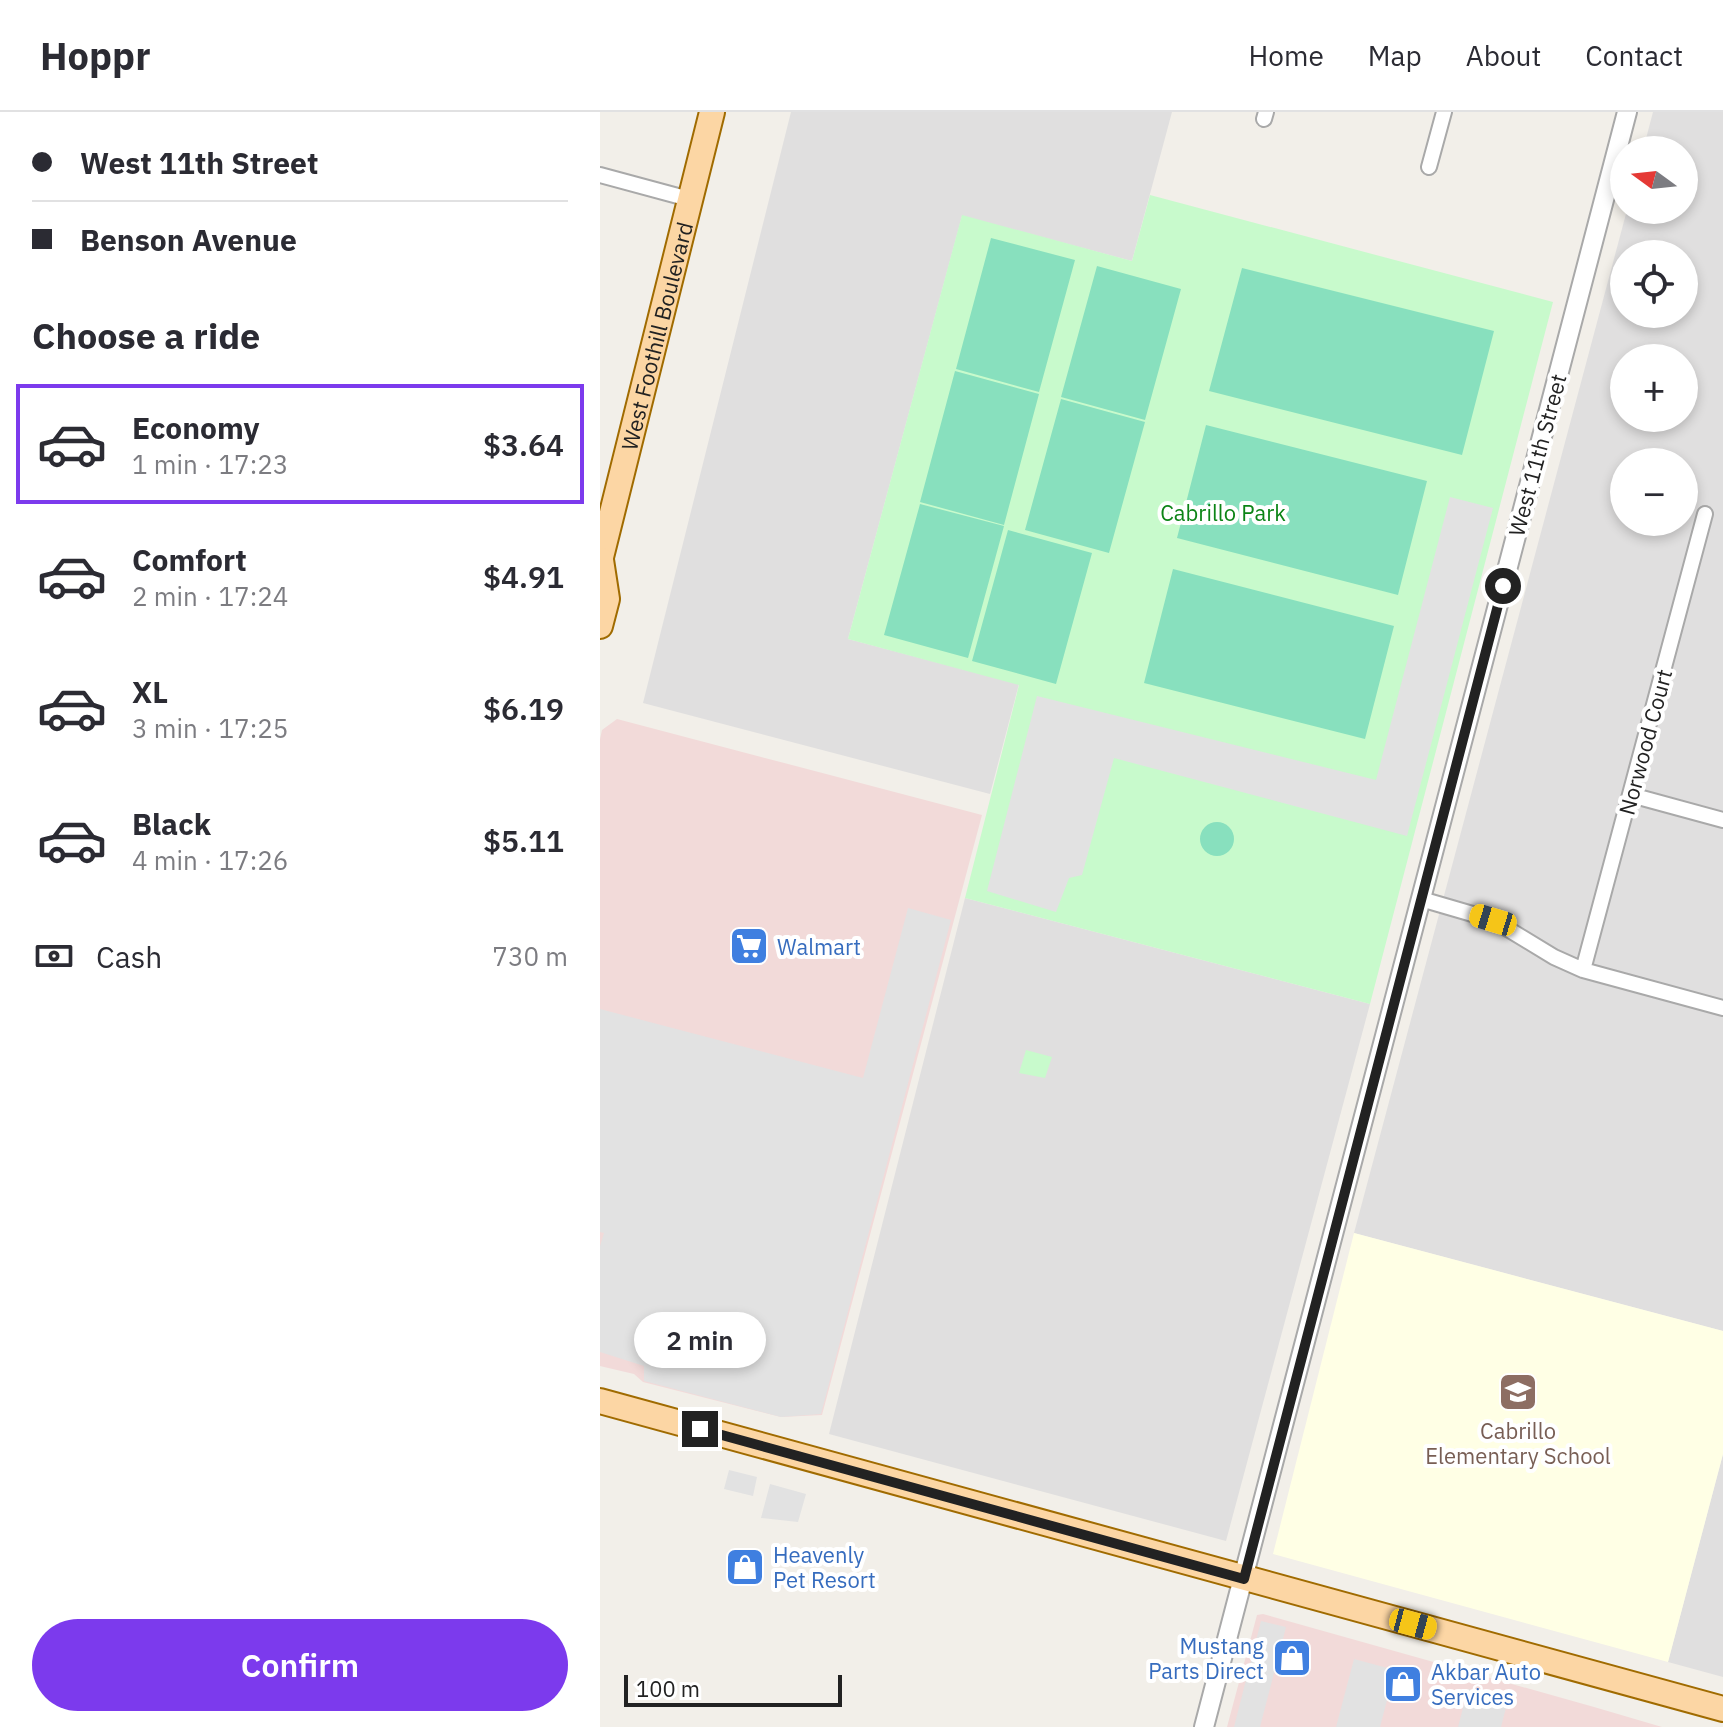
<!DOCTYPE html>
<meta charset="utf-8">
<style>
:root{--surface:#fff;--page:#f2f2f3;--text:#2b2b33;--muted:#7c7c81;--line:#e1e1e2;--accent:#7c3aed}
body{margin:0;font-family:"IBM Plex Sans",sans-serif;background:var(--page);color:var(--text);height:100vh;display:flex;flex-direction:column;font-size:30px;white-space:nowrap}
*{box-sizing:border-box;margin:0}
p{font-size:26px;color:var(--muted)}
.icon{flex:none;width:44px;height:44px;fill:none;stroke:currentColor;stroke-width:2;stroke-linecap:round;stroke-linejoin:round}
.map{position:relative;flex:1;overflow:hidden}
.drawer{display:flex;flex-direction:column;background:var(--surface);width:600px}
.drawer>*{flex:none}
.top-card{display:grid;align-content:center;height:176px;padding:0 32px;background:var(--surface)}
.needle{width:52px;rotate:285deg}
.buttons{position:absolute;left:1010px;top:24px;display:grid;gap:16px}
.buttons a{display:grid;place-items:center;width:88px;height:88px;border-radius:50%;background:var(--surface);box-shadow:0 4px 12px #0003;font-size:40px}
.scale{position:absolute;left:24px;bottom:20px;width:218px;box-sizing:border-box;padding-left:8px;border:4px solid #222;border-top:0;font-size:22px;line-height:28px;white-space:nowrap;color:#222;-webkit-text-stroke:6px #fff;paint-order:stroke}
.end{position:absolute;width:36px;height:36px;margin:-18px;border:10px solid #222;background:#fff;box-shadow:0 0 0 4px #fff}
.from{border-radius:50%}
.bubble{position:absolute;height:56px;border-radius:28px;background:var(--surface);box-shadow:0 4px 12px #0003;font-size:26px;font-weight:600;line-height:56px;text-align:center}
.car{position:absolute;width:24px;height:48px;margin:-24px -12px;border-radius:10px;box-shadow:0 0 6px 2px #0007;background:linear-gradient(#f5c518 24%,#345 0 40%,#f5c518 0 76%,#345 0 86%,#f5c518 0)}
.top-card b{display:flex;align-items:center;gap:28px;height:76px;font-size:30px}
.top-card b+b{border-top:2px solid var(--line)}
.top-card i{width:20px;height:20px;background:var(--text)}
ul{padding:0;list-style:none}
li{display:flex;align-items:center;gap:24px;height:120px;margin:0 16px 12px;padding:0 16px;border:4px solid transparent;border-radius:0px}
li div{flex:1}
li b{display:block;font-size:30px}
li em{font-style:normal;font-weight:600}
li.current{border-color:var(--accent)}
li>.icon{width:72px;height:72px;stroke-width:1.5}
h2{padding:0 32px;font-size:36px;line-height:96px}
.pay{display:flex;align-items:center;gap:20px;height:88px;padding:0 32px;font-size:30px}
.pay p{margin-inline-start:auto}
.button{display:flex;gap:16px;margin-top:auto;padding:16px 32px}
.button a{flex:1;height:92px;border-radius:48px;background:var(--accent);color:#fff;font-size:32px;font-weight:600;line-height:92px;text-align:center}
header{display:flex;align-items:center;gap:48px;box-sizing:border-box;height:112px;padding:0 40px;background:var(--surface);border-bottom:2px solid var(--line)}
header strong{font-size:38px}
nav{display:flex;gap:44px;margin-inline-start:auto;font-size:28px}
main{display:flex;flex:1;min-height:0}
.map>svg:first-child{display:block}
.residential{fill:#e0dfdf;fill-rule:evenodd}
.commercial{fill:#f2dad9}
.education{fill:#ffffe5}
.park{fill:#c8facc}
.pitch{fill:#88e0be}
.parking{fill:#e2e2e2}
.lines{fill:none;stroke-linecap:round;stroke-linejoin:round}
.minor-casing{stroke:#a9a9a9;stroke-width:18}
.tertiary-casing{stroke:#a9a9a9;stroke-width:22}
.primary-casing{stroke:#a06b00;stroke-width:28}
.minor{stroke:#fff;stroke-width:14}
.tertiary{stroke:#fff;stroke-width:18}
.primary{stroke:#fcd6a4;stroke-width:24}
.route{stroke:#222;stroke-width:10}
.labels{text-anchor:middle;dominant-baseline:central;stroke-width:8;stroke-linejoin:round;paint-order:stroke}
.street-label{font-size:22px;fill:#222;stroke:#fff}
.park-label{font-size:22px;fill:#0c8416;stroke:#fff}
.shop-label{font-size:22px;fill:#366cbe;stroke:#fff;text-anchor:start}
.education-label{font-size:22px;fill:#785e54;stroke:#fff}
</style>
<header>
<strong>Hoppr</strong>
<nav><a>Home</a><a>Map</a><a>About</a><a>Contact</a></nav>
</header>
<main>
<section class="drawer">
<div class="top-card">
<b><i class="from"></i>West 11th Street</b>
<b><i></i>Benson Avenue</b>
</div>
<h2>Choose a ride</h2>
<ul>
<li class="current"><svg class="icon" aria-label="car" viewBox="0 0 24 24"><path d="M5 17H2v-5l4-1 3-4h7l3 4 3 1v5h-3M9 17h6M6 11h13"/><circle cx="7" cy="17" r="2"/><circle cx="17" cy="17" r="2"/></svg><div><b>Economy</b><p>1 min · 17:23</p></div><em>$3.64</em></li>
<li><svg class="icon" aria-label="car" viewBox="0 0 24 24"><path d="M5 17H2v-5l4-1 3-4h7l3 4 3 1v5h-3M9 17h6M6 11h13"/><circle cx="7" cy="17" r="2"/><circle cx="17" cy="17" r="2"/></svg><div><b>Comfort</b><p>2 min · 17:24</p></div><em>$4.91</em></li>
<li><svg class="icon" aria-label="car" viewBox="0 0 24 24"><path d="M5 17H2v-5l4-1 3-4h7l3 4 3 1v5h-3M9 17h6M6 11h13"/><circle cx="7" cy="17" r="2"/><circle cx="17" cy="17" r="2"/></svg><div><b>XL</b><p>3 min · 17:25</p></div><em>$6.19</em></li>
<li><svg class="icon" aria-label="car" viewBox="0 0 24 24"><path d="M5 17H2v-5l4-1 3-4h7l3 4 3 1v5h-3M9 17h6M6 11h13"/><circle cx="7" cy="17" r="2"/><circle cx="17" cy="17" r="2"/></svg><div><b>Black</b><p>4 min · 17:26</p></div><em>$5.11</em></li>
</ul>
<div class="pay"><svg class="icon" aria-label="cash" viewBox="0 0 24 24"><path d="M3 7h18v10H3z"/><circle cx="12" cy="12" r="2"/></svg>Cash<p>730 m</p></div>
<div class="button"><a>Confirm</a></div>
</section>
<div class="map">
<svg width="1123" height="1615" viewBox="0 0 1123 1615">
<rect width="100%" height="100%" fill="#f2efe9"/>
<!-- residential -->
<path class="residential" d="M 191,0 L 572,0 L 532,149 L 362,104 L 248,527 L 419,572 L 390,682 L 43,591 Z
M 1053,0 L 1123,0 L 1123,1219 L 754,1121 L 1027,98 L 1084,98 L 1084,38 L 1043,38 ZM 1024,142 L 1084,142 L 1084,202 L 1024,202 ZM 1024,246 L 1084,246 L 1084,306 L 1024,306 ZM 1024,350 L 1084,350 L 1084,410 L 1024,410 Z
M 365,786 L 770,892 L 626,1429 L 229,1322 Z
M 1123,1342 L 1123,1565 L 1068,1550 Z"/>
<!-- commercial -->
<path class="commercial" d="M 17,607 L 382,703 L 222,1303 L 181,1305 L 43,1270 L 34,1262 L 0,1254 L 0,627 L 2,618 Z
M 663,1502 L 994,1595 L 1062,1615 L 627,1615 L 657,1503 Z"/>
<!-- education -->
<path class="education" d="M 754,1121 L 1123,1219 L 1123,1342 L 1068,1550 L 673,1442 Z"/>
<!-- park -->
<path class="park" d="M 550,83 L 953,190 L 770,892 L 365,786 L 419,573 L 248,527 L 362,103 L 532,149 Z
M 426,938 L 452,945 L 445,966 L 419,961 Z"/>
<!-- pitch -->
<path class="pitch" d="M 391,126 L 475,148 L 439,280 L 356,257 Z
M 497,154 L 581,177 L 545,308 L 461,285 Z
M 642,156 L 894,219 L 862,343 L 609,279 Z
M 355,259 L 439,282 L 404,413 L 320,390 Z
M 461,287 L 545,310 L 509,441 L 425,418 Z
M 606,313 L 827,369 L 798,483 L 577,426 Z
M 320,392 L 404,414 L 368,546 L 284,523 Z
M 408,418 L 492,441 L 456,572 L 372,549 Z
M 573,457 L 794,514 L 765,627 L 544,571 Z
M600 727a17 17 0 1 1 34 0a17 17 0 1 1-34 0Z"/>
<!-- parking -->
<path class="parking" d="M 850,385 L 893,396 L 807,724 L 514,646 L 482,763 L 469,766 L 456,800 L 387,779 L 437,584 L 776,668 Z
M 308,796 L 351,808 L 221,1302 L 181,1305 L 44,1269 L 44,1254 L 0,1240 L 0,1134 L 4,1121 L 0,1120 L 0,897 L 263,966 Z
M 129,1358 L 157,1365 L 153,1384 L 124,1377 Z
M 170,1372 L 206,1382 L 198,1410 L 161,1406 Z
M 661,1509 L 686,1515 L 660,1615 L 634,1615 Z
M 754,1547 L 795,1558 L 780,1615 L 736,1615 Z
M 868,1577 L 908,1588 L 901,1615 L 858,1615 Z"/>
<g class="lines">
<defs>
<path id="minor" d="M 664,7 L 666,0
M 829,55 L 844,0
M 0,63 L 89,87
M 1031,683 L 1123,708
M 821,787 L 893,808 L 954,845 L 983,858 L 1123,896
M 983,858 L 1105,402"/>
<path id="tertiary" d="M 604,1615 L 1027,0"/>
<g id="primary">
<path id="s1" d="M 0,449 L 112,0"/>
<path d="M 0,514 L 7,487 L 1,448"/>
<path d="M 0,1289 L 1123,1597"/>
</g>
</defs>
<!-- minor casing -->
<use href="#minor" class="minor-casing"/>
<!-- tertiary casing -->
<use href="#tertiary" class="tertiary-casing"/>
<!-- primary casing -->
<use href="#primary" class="primary-casing"/>
<!-- minor -->
<use href="#minor" class="minor"/>
<!-- tertiary -->
<use href="#tertiary" class="tertiary"/>
<!-- primary -->
<use href="#primary" class="primary"/>
</g>
<g class="lines">
<!-- route -->
<path class="route" d="M 100,1317 L 644,1467 L 903,474"/>
</g>
<!-- icons -->
<defs>
<symbol id="supermarket-square" viewBox="-11 -11 22 22"><rect x="-9" y="-9" width="18" height="18" rx="4" fill="#3f7fe0" stroke="#fff"/><path d="M-6-5.5h2.5l.6 2H6L4.5 2H-2.5L-4.4-4H-6ZM-1.5 3.2a1.3 1.3 0 1 0 .1 0ZM3 3.2a1.3 1.3 0 1 0 .1 0Z" fill="#fff"/></symbol>
<symbol id="school-square" viewBox="-11 -11 22 22"><rect x="-9" y="-9" width="18" height="18" rx="4" fill="#8d6e63" stroke="#fff"/><path d="M0-5L7-2L0 1L-7-2ZM-4 1L0 2.5L4 1V4Q0 6-4 4Z" fill="#fff"/></symbol>
<symbol id="shop-square" viewBox="-11 -11 22 22"><rect x="-9" y="-9" width="18" height="18" rx="4" fill="#3f7fe0" stroke="#fff"/><path d="M-5-2.5h2.3a2.7 3.5 0 0 1 5.4 0H5L5.5 6h-11ZM-1.5-2.5h3a1.5 2.3 0 0 0-3 0Z" fill="#fff"/></symbol>
</defs>
<g fill-rule="evenodd">
<use href="#supermarket-square" x="127" y="812" width="44" height="44"/>
<use href="#school-square" x="896" y="1258" width="44" height="44"/>
<use href="#shop-square" x="123" y="1433" width="44" height="44"/>
<use href="#shop-square" x="670" y="1524" width="44" height="44"/>
<use href="#shop-square" x="781" y="1550" width="44" height="44"/>
</g>
<g class="labels">
<!-- street labels -->
<g class="street-label">
<text stroke="none"><textPath href="#s1" startOffset="232">West Foothill Boulevard</textPath></text>
<text transform="translate(937 343) rotate(-75)">West 11th Street</text>
<text transform="translate(1045 630) rotate(-75)">Norwood Court</text>
</g>
<!-- park labels -->
<g class="park-label">
<text x="623" y="400">Cabrillo Park</text>
</g>
<!-- shop labels -->
<g class="shop-label">
<text x="177" y="834">Walmart</text>
<text x="173" y="1442">Heavenly<tspan x="173" dy="25">Pet Resort</tspan></text>
<text x="664" y="1533" text-anchor="end">Mustang<tspan x="664" dy="25">Parts Direct</tspan></text>
<text x="831" y="1559">Akbar Auto<tspan x="831" dy="25">Services</tspan></text>
</g>
<!-- education labels -->
<g class="education-label">
<text x="918" y="1318">Cabrillo<tspan x="918" dy="25">Elementary School</tspan></text>
</g>
</g>
</svg>
<div class="buttons">
<a><svg class="needle" viewBox="-14 -14 28 28"><path d="M0-13l5 13h-10z" fill="#e53935"/><path d="M0 13l5-13h-10z" fill="#7c7c81"/></svg></a>
<a><svg class="icon" aria-label="locate" viewBox="0 0 24 24"><circle cx="12" cy="12" r="6"/><path d="M12 2v4M12 18v4M2 12h4M18 12h4"/></svg></a>
<a>+</a>
<a>−</a>
</div>
<div class="scale">100 m</div>
<i class="end from" style="left:903px;top:474px"></i>
<i class="end" style="left:100px;top:1317px"></i>
<div class="bubble" style="left:34px;top:1200px;width:132px">2 min</div>
<i class="car" style="left:893px;top:808px;rotate:287deg"></i>
<i class="car" style="left:813px;top:1512px;rotate:105deg"></i>
</div>
</main>
